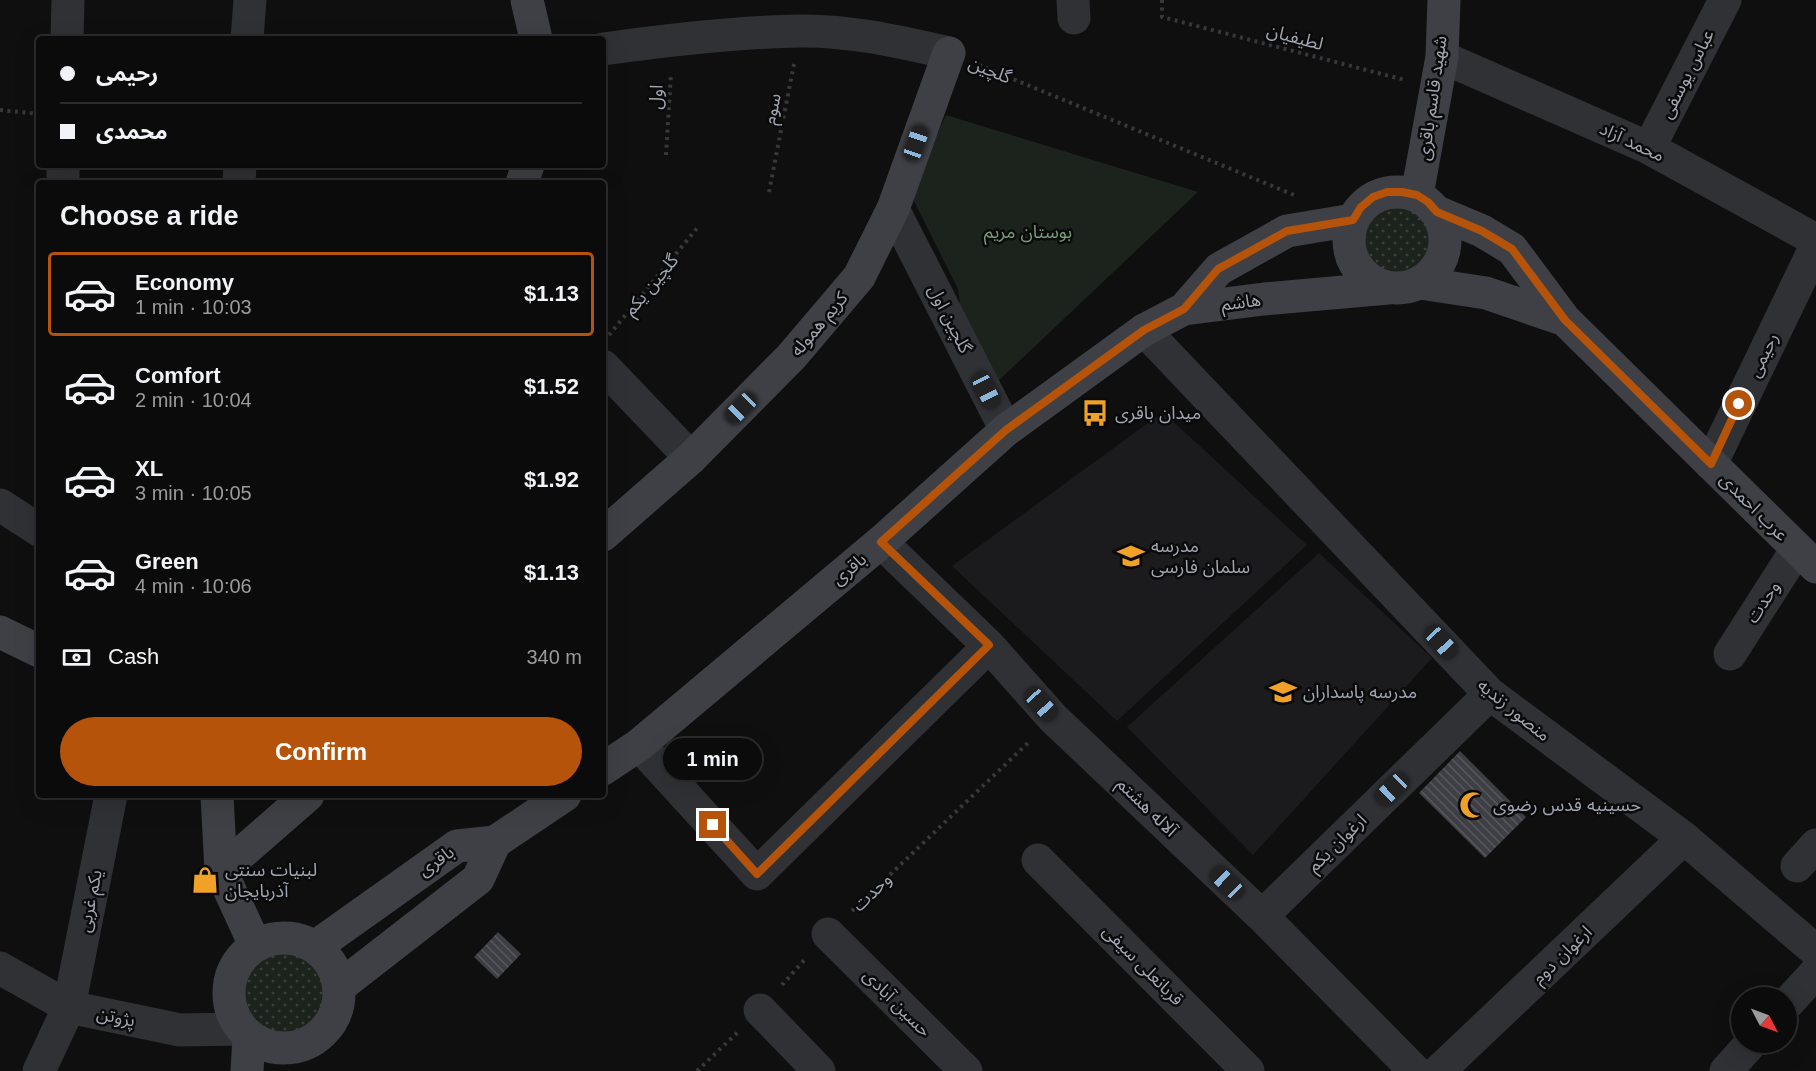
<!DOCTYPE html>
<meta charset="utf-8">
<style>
:root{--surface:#0b0b0c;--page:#141415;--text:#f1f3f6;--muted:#9a9b9d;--line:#2b2b2d;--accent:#b45309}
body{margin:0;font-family:Arial,"Noto Sans Arabic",sans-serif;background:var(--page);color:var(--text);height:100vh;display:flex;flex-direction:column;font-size:22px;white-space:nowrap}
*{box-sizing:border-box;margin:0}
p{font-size:20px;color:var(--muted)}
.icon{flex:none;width:33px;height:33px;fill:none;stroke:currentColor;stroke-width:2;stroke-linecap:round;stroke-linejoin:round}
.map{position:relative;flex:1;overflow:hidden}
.sheet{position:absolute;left:36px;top:180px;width:570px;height:618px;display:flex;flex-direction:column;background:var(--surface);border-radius:6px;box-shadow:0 6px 24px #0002,0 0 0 2px var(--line)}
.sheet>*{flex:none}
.banner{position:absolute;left:36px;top:36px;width:570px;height:132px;border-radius:6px;box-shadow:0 6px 24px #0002,0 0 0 2px var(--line);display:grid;align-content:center;height:132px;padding:0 24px;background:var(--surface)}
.needle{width:39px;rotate:131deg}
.tools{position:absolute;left:1731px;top:987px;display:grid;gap:12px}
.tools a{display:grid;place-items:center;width:66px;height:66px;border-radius:50%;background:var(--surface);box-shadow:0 6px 24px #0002,0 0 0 2px var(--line);font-size:30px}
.end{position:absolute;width:27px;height:27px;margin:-14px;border:8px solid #b45309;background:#fff;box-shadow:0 0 0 3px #fff}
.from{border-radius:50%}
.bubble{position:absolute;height:42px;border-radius:21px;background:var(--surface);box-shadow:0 6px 24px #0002,0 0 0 2px var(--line);font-size:20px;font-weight:700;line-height:42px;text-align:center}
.car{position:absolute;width:18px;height:36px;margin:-18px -9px;border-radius:8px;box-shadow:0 0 4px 2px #0007;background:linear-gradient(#222 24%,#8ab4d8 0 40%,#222 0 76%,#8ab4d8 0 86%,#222 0)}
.banner b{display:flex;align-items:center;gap:21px;height:57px;font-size:22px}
.banner b+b{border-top:2px solid var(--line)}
.banner i{width:15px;height:15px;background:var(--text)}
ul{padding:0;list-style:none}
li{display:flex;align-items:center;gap:18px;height:84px;margin:0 12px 9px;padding:0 12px;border:3px solid transparent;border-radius:6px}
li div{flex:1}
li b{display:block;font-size:22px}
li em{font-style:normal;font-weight:700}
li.selected{border-color:var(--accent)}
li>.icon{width:54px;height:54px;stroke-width:1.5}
h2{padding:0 24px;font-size:27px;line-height:72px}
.pay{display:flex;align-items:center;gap:15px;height:66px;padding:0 24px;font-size:22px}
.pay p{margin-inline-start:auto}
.cta{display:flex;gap:12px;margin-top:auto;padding:12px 24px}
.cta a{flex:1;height:69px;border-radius:36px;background:var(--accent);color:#fff;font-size:24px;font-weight:700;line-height:69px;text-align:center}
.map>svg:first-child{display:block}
.built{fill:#1b1b1d}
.grass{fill:url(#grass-dots)}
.park{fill:#1c231c}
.building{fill:url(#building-back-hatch)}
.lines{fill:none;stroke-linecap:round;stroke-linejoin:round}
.path{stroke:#36383c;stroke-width:4;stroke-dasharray:3 4.5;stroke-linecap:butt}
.street{stroke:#303135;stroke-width:33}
.secondary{stroke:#3e4045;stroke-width:33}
.route{stroke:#b45309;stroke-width:8}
.labels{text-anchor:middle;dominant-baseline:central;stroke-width:5;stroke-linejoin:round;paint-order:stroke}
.street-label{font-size:18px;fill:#a0a6b1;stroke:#0a0a0b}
.park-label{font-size:18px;fill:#779d77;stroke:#0a0a0b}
.poi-label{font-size:18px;fill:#a0a6b1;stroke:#0a0a0b;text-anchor:start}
</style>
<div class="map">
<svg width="1816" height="1071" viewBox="0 0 1816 1071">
<defs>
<pattern id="grass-dots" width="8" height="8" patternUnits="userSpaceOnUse" patternTransform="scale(1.5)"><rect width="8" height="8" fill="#1c231c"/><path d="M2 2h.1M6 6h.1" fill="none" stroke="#3a403b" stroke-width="1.8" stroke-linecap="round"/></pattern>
<pattern id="building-back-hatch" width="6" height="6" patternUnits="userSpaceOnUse" patternTransform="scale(1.5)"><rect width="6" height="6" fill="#3e3f44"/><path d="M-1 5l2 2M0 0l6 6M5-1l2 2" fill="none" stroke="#57585d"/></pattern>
</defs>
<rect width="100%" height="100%" fill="#0f0f10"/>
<!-- built -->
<path class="built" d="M 1163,412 L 1307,545 L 1117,721 L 952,566 Z
M 1319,553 L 1432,658 L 1253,855 L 1127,727 Z"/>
<!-- grass -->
<path class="grass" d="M1358 240a38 38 0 1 1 76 0a38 38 0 1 1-76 0Z
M242 996a43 43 0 1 1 86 0a43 43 0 1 1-86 0Z"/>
<!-- park -->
<path class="park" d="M 946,115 L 1198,192 L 995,384 L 964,333 L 958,289 L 910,193 Z"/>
<!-- building -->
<path class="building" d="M 1460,751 L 1526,817 L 1485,858 L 1419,793 Z
M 498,932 L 521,954 L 497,979 L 474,957 Z"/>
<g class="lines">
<!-- path -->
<path class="path" d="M 1162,0 L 1162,17 L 1405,80
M 979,65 L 1294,195
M 0,110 L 39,114
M 666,155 L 671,73
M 769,192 L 794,64
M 609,335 L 698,227
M 852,911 L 1031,740
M 782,985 L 807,957
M 697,1071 L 738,1032"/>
<!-- street -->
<path class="street" d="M 1073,0 L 1074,18
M 67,39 L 68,0
M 247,39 L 250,0
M 603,49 C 668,40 734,32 799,31 C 850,30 900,42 949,53
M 1442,57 L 1649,148 L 1816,240
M 1649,148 L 1725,0
M 63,183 L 63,165
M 239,183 L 240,165
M 893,209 L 1006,430
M 1144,330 L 1490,694 L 1684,838 L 1816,951
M 603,366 L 691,458
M 1711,464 L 1816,246
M 0,505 L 39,530
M 881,542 L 989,646 L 1053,718 L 1262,916 L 1415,1071
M 1730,654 L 1797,549
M 639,745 L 757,874 L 989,646
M 1038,860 L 1248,1071
M 1797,866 L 1816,845
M 1262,916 L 1490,694
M 828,934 L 966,1071
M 0,968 L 69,1007 L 180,1030 L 242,1029
M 1786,1005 L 1816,972
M 760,1010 L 819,1071
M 39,1071 L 69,1007 L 111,795
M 1439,1071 L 1684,838
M 1726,1071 L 1752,1042"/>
<!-- secondary -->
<path class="secondary" d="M 527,0 L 536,39
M 522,183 L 528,165
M1349 240a48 48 0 1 1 96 0a48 48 0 1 1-96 0Z
M 1417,195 L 1442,57 L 1444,0
M 1437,212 L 1482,231 L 1512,249 L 1565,320 L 1816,567
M 1420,283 L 1486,293 L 1565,320
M 1184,309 L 1264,299 L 1388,288
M 603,535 L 691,458 L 791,357 L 859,277 L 893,209 L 949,53
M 0,632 L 39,651
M 603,769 L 639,745 L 881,542 L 1006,430 L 1144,330 L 1184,309 L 1219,269 L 1287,231 L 1353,220
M 217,795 L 221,871 L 255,945
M 221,871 L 308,795
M229 993a55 55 0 1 1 110 0a55 55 0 1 1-110 0Z
M 315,947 L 457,846 L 495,842 L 565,795
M 339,987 L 478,879 L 495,842
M 247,1071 L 249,1036"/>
</g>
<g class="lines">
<!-- route -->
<path class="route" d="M 713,825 L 757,874 L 989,645 L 881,542 L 1006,430 L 1144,330 L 1184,309 L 1218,269 L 1287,231 L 1353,220 L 1361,207 L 1373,197 L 1387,192 L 1402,192 L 1417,195 L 1428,202 L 1437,212 L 1482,231 L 1512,249 L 1565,320 L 1711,464 L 1739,404"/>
</g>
<!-- icons -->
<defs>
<symbol id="bus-bare" viewBox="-9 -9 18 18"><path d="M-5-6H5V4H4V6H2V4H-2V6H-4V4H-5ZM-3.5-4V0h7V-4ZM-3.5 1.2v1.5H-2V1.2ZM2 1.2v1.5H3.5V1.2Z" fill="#f0a228" stroke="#0a0a0b" stroke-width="2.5" paint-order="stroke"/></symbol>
<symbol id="school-bare" viewBox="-9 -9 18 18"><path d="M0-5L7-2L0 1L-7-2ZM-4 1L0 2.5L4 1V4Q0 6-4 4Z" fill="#f0a228" stroke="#0a0a0b" stroke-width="2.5" paint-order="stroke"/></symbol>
<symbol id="mosque-bare" viewBox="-9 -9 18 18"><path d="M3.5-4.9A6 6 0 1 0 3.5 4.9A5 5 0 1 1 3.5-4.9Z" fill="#f0a228" stroke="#0a0a0b" stroke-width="2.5" paint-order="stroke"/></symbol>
<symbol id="shop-bare" viewBox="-9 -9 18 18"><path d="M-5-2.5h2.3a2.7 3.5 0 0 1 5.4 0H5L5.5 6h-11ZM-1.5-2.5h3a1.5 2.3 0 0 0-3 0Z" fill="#f0a228" stroke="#0a0a0b" stroke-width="2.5" paint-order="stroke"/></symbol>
</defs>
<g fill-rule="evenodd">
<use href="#bus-bare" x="1076" y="394" width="38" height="38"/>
<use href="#school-bare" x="1112" y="537" width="38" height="38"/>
<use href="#school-bare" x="1264" y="673" width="38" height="38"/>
<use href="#mosque-bare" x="1454" y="786" width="38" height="38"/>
<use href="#shop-bare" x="186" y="861" width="38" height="38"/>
</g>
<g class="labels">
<!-- street labels -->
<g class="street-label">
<text transform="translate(1295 37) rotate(15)">لطیفیان</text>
<text transform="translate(990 70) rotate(22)">گلچین</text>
<text transform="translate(1687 74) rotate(-63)">عباس یوسفی</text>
<text transform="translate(656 97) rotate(-87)">اول</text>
<text transform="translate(1432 98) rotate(-82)">شهید قاسم باقری</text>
<text transform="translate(772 109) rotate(-79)">سوم</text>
<text transform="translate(1632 142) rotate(25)">محمد آزاد</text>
<text transform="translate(651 285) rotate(-50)">گلچین یکم</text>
<text transform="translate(1241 302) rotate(-7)">هاشم</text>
<text transform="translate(950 319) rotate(63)">گلچین اول</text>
<text transform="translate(819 324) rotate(-50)">کریم هموله</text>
<text transform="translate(1763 355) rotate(-64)">رحیمی</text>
<text transform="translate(1754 507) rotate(45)">عرب احمدی</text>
<text transform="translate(849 569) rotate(-40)">باقری</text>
<text transform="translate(1763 602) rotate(-57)">وحدت</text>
<text transform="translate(1514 710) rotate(39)">منصور زندیه</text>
<text transform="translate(1147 807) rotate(44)">آلاله هشتم</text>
<text transform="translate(1337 843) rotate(-44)">ارغوان یکم</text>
<text transform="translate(436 861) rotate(-35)">باقری</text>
<text transform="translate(872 892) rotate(-44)">وحدت</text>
<text transform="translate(90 901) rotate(-79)">یکم غربی</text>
<text transform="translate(1562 955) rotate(-44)">ارغوان دوم</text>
<text transform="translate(1143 965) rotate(45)">قربانعلی سیفی</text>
<text transform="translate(897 1003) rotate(45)">حسین آبادی</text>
<text transform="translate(116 1017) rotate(12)">پژوتن</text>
</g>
<!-- park labels -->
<g class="park-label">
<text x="1028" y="232">بوستان مریم</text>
</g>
<!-- poi labels -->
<g class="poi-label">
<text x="1115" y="413">میدان باقری</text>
<text x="1151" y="546">مدرسه<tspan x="1151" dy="21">سلمان فارسی</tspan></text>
<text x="1303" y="692">مدرسه پاسداران</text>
<text x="1493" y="805">حسینیه قدس رضوی</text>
<text x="225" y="870">لبنیات سنتی<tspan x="225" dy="21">آذربایجان</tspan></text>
</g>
</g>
</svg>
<div class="tools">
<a><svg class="needle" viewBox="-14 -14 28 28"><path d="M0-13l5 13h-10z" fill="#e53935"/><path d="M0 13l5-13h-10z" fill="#9a9b9d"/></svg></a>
</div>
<i class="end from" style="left:1739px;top:404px"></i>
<i class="end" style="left:713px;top:825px"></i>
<div class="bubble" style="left:663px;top:738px;width:99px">1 min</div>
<i class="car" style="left:916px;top:143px;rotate:19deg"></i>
<i class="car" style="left:986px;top:390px;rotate:153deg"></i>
<i class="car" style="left:741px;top:408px;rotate:225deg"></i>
<i class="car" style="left:1441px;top:642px;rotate:137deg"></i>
<i class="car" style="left:1041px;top:704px;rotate:138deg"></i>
<i class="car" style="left:1392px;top:789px;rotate:226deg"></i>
<i class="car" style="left:1227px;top:883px;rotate:314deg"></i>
<div class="banner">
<b><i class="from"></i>رحیمی</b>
<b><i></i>محمدی</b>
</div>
<section class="sheet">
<h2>Choose a ride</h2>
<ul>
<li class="selected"><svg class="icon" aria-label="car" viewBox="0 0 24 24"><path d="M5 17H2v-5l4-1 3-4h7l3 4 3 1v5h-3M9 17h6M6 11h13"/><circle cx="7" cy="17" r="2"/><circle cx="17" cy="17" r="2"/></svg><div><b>Economy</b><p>1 min · 10:03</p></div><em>$1.13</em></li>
<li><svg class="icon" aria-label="car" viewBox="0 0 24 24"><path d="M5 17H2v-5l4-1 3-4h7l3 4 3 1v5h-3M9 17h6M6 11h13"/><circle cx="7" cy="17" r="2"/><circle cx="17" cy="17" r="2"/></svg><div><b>Comfort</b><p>2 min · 10:04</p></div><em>$1.52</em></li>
<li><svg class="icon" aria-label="car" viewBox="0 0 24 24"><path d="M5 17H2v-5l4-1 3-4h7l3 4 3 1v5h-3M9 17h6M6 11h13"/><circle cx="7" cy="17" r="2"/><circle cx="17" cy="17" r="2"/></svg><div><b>XL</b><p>3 min · 10:05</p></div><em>$1.92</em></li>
<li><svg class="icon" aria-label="car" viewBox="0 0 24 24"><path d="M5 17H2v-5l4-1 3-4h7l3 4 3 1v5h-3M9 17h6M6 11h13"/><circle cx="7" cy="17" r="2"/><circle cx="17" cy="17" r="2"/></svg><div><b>Green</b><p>4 min · 10:06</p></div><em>$1.13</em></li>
</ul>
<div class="pay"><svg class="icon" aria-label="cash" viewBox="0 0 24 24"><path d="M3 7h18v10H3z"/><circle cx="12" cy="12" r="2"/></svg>Cash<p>340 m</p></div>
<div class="cta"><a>Confirm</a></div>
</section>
</div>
